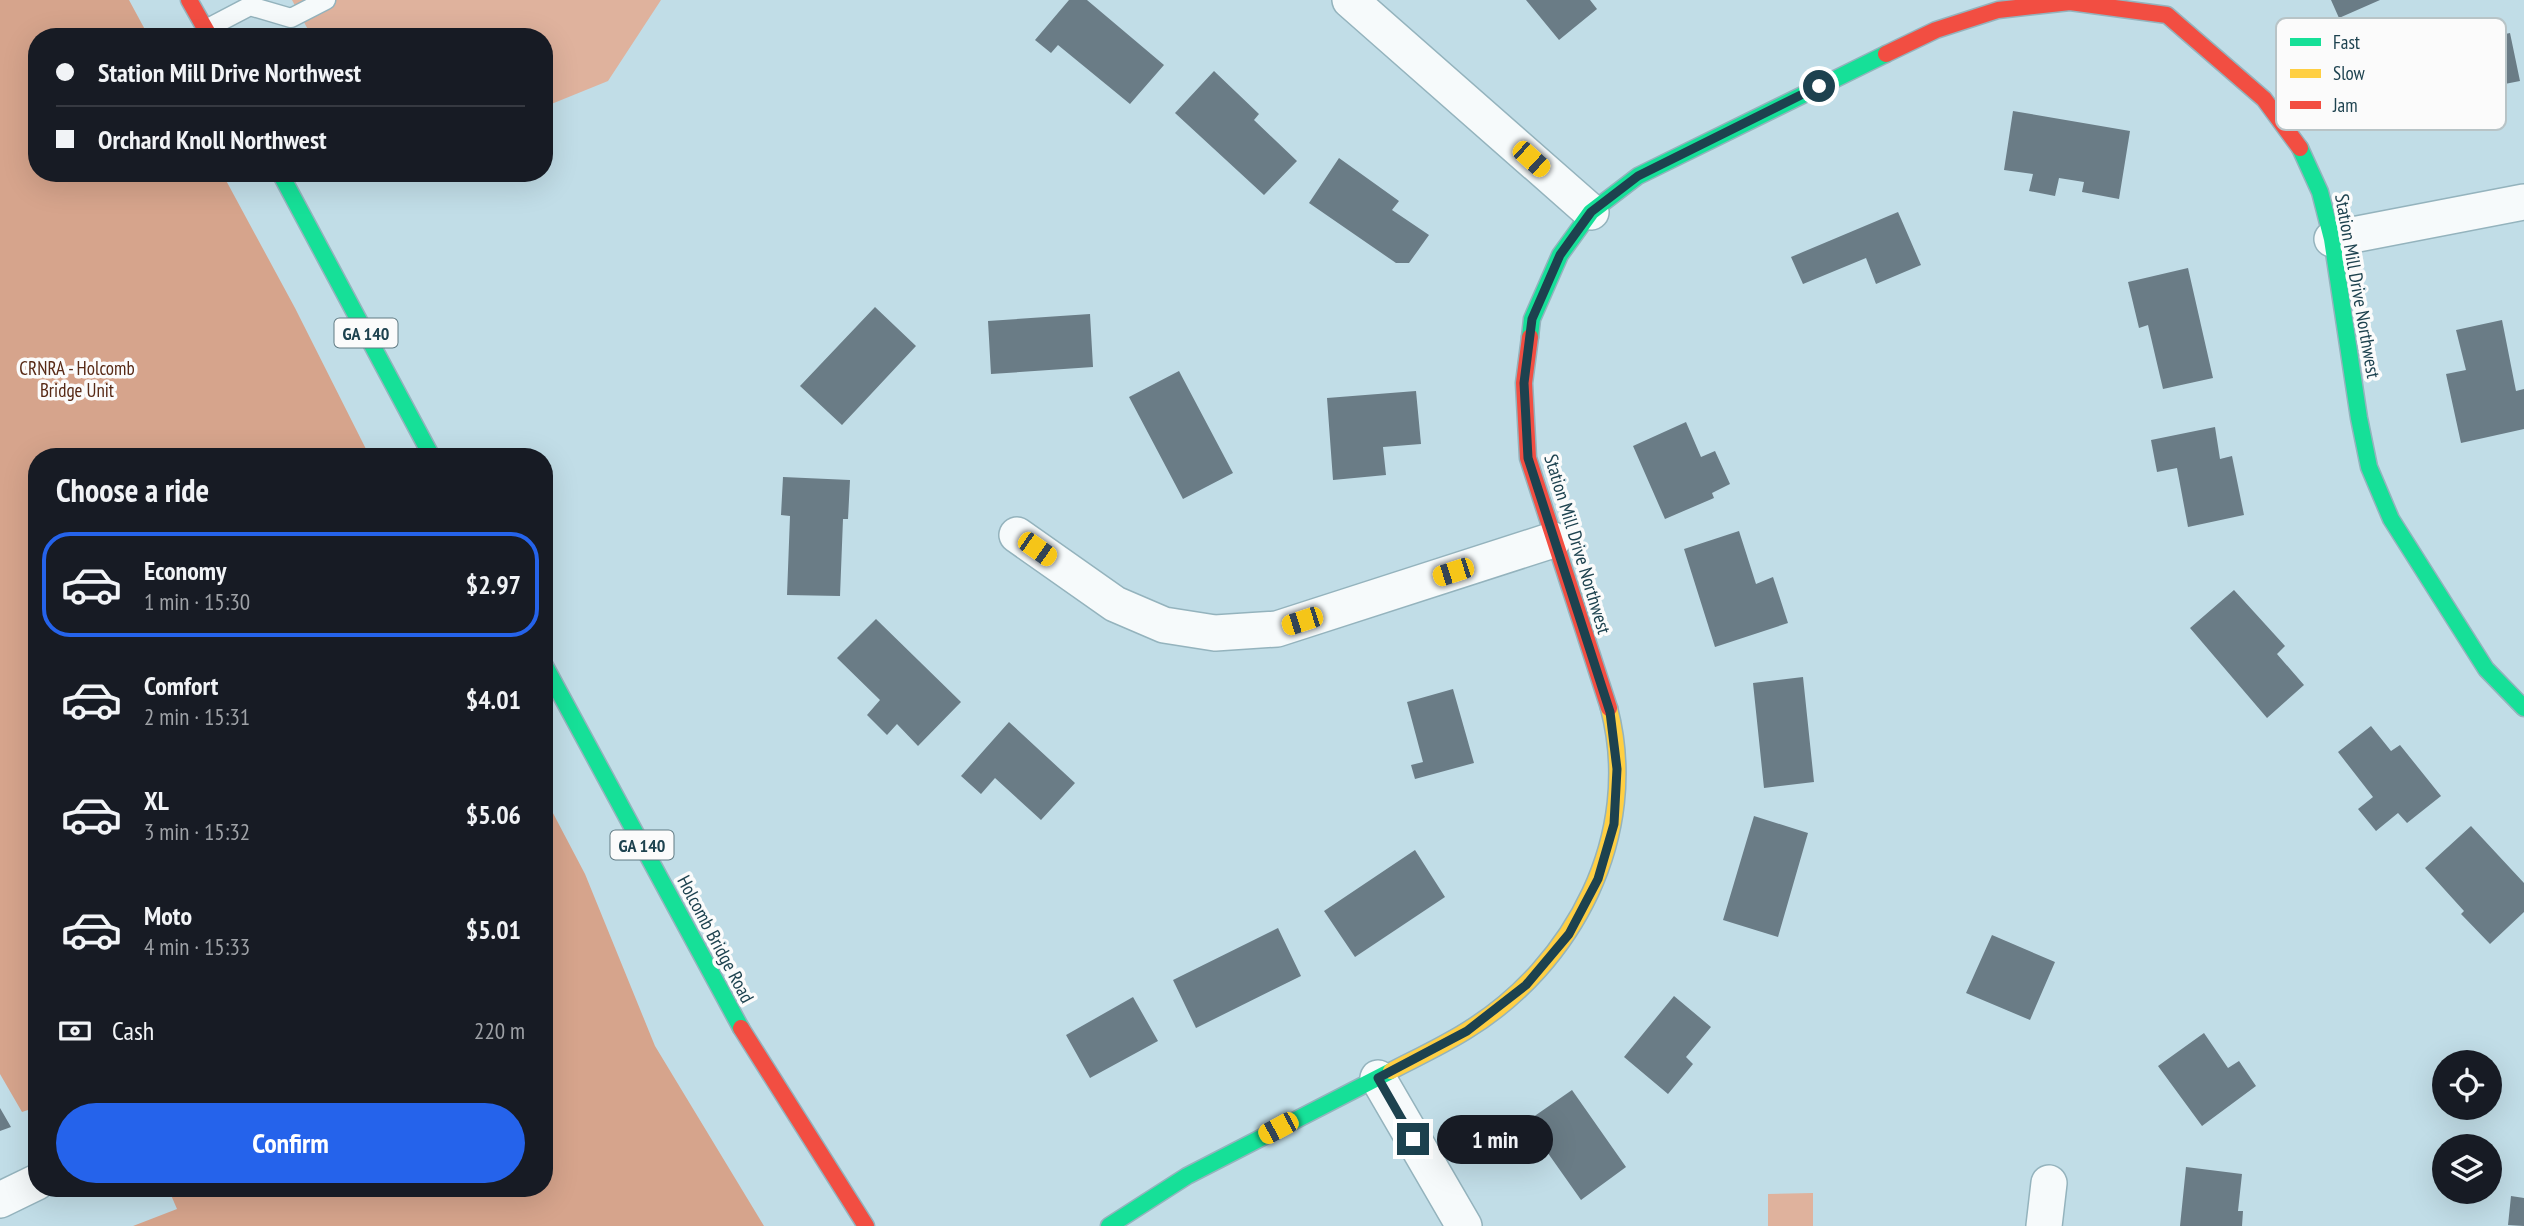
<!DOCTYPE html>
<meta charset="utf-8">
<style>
:root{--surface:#171b24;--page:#20242c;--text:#f1f3f6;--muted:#9ea1a6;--line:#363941;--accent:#2563eb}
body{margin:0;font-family:"PT Sans Narrow",sans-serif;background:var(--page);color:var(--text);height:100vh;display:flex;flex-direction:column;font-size:26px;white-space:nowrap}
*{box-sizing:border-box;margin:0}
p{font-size:23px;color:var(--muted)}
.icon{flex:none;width:38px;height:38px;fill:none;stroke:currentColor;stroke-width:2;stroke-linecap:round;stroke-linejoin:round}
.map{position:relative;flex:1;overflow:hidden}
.side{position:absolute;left:28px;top:448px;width:525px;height:749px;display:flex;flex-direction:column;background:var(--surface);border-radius:28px;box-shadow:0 7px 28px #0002}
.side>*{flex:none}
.guide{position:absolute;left:28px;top:28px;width:525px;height:154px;border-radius:28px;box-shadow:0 7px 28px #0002;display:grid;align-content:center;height:154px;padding:0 28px;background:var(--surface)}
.buttons{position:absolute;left:2432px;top:1050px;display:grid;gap:14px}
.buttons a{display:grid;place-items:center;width:70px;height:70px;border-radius:50%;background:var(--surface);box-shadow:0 7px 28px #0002;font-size:35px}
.end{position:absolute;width:32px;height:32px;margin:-16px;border:9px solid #1d424f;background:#fff;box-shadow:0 0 0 4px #fff}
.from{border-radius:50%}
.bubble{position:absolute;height:49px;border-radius:24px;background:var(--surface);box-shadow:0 7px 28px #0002;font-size:23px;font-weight:800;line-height:49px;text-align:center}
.car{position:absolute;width:21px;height:42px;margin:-21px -10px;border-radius:9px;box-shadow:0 0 5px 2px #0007;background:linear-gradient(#f5c518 24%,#345 0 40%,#f5c518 0 76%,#345 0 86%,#f5c518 0)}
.guide b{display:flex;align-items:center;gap:24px;height:66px;font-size:26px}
.guide b+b{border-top:2px solid var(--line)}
.guide i{width:18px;height:18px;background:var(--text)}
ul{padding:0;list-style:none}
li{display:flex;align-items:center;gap:21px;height:105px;margin:0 14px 10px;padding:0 14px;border:4px solid transparent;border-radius:28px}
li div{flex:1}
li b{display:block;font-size:26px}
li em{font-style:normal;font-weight:800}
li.selected{border-color:var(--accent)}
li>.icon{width:63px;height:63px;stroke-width:1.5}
h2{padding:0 28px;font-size:32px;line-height:84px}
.pay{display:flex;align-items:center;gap:18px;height:77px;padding:0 28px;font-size:26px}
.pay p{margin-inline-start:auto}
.action{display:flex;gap:14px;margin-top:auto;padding:14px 28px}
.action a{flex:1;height:80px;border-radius:42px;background:var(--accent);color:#fff;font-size:28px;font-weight:800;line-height:80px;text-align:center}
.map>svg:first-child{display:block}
.green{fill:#dfb29d}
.forest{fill:#d6a48c}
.building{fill:#6a7c86}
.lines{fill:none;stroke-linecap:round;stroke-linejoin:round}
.lane-casing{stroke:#94b3bd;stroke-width:21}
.street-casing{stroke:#94b3bd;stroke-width:38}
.fast-casing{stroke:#94b3bd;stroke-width:19}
.slow-casing{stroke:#94b3bd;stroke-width:19}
.jam-casing{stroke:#94b3bd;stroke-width:19}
.lane{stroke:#f6fafb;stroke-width:18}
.street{stroke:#f6fafb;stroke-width:35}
.fast{stroke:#16e098;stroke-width:16}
.slow{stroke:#ffcf43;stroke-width:16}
.jam{stroke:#f24e42;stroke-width:16}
.route{stroke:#1d424f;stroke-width:9}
.labels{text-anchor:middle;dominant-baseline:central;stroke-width:7;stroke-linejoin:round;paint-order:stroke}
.shield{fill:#fbfbfb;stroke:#607a83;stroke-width:2}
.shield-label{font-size:18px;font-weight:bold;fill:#1d424f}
.street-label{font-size:19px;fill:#1d424f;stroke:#fbfbfb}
.park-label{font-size:19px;fill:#572915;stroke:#fbfbfb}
.key{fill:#fbfbfb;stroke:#b8c4c7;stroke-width:2}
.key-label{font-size:19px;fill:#1d424f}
</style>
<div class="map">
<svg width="2524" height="1226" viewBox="0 0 2524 1226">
<rect width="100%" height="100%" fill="#c1dde7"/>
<!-- green -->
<path class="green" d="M 292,0 L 661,0 L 608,81 L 544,107 L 544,37 L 312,37 Z
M 1813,1193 L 1813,1226 L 1768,1226 L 1768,1194 Z"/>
<!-- forest -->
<path class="forest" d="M 0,0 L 129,0 L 149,37 L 37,37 L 37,173 L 222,173 L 295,308 L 370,457 L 37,457 L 37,1107 L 22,1112 L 0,1074 Z
M 544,796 L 585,874 L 655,1046 L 764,1226 L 133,1226 L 177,1209 L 168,1188 L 544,1188 Z"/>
<!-- building -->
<path class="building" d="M 1069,0 L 1087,0 L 1164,65 L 1130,104 L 1058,45 L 1051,53 L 1035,40 Z
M 1526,0 L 1590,0 L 1597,9 L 1559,40 Z
M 2331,0 L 2380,0 L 2339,18 Z
M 2510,33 L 2520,81 L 2449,95 L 2439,48 Z
M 1214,71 L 1259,114 L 1254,120 L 1297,161 L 1264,195 L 1175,113 Z
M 2013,111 L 2130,131 L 2119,199 L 2082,192 L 2084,182 L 2059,178 L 2055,196 L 2029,191 L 2033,174 L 2004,170 Z
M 1339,158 L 1399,201 L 1392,210 L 1429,235 L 1409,263 L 1396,263 L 1309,203 Z
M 1898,212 L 1921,265 L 1876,284 L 1866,258 L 1803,284 L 1791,257 Z
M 2188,268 L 2213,378 L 2163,389 L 2148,325 L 2139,328 L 2128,282 Z
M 875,307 L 916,346 L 842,425 L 800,386 Z
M 1090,314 L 1093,367 L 991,374 L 988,321 Z
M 2502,320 L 2516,391 L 2524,389 L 2524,429 L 2461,443 L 2446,374 L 2466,370 L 2456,330 Z
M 1179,371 L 1233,473 L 1183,499 L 1129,397 Z
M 1416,391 L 1421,444 L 1383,447 L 1386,475 L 1333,480 L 1327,398 Z
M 1686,422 L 1701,457 L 1715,451 L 1730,484 L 1712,493 L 1714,498 L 1665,519 L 1633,446 Z
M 2215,427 L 2220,459 L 2232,456 L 2244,515 L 2188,527 L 2177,468 L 2157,472 L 2151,440 Z
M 783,477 L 850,480 L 848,519 L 843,519 L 840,596 L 787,595 L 790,516 L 781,515 Z
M 1739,531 L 1756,584 L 1773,577 L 1788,623 L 1715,647 L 1684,549 Z
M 2234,590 L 2285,646 L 2277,654 L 2304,685 L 2267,718 L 2190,628 Z
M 876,619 L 961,702 L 918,746 L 897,724 L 887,735 L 867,715 L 880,700 L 837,658 Z
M 1803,677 L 1814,782 L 1764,788 L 1753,683 Z
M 1453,689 L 1474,763 L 1415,779 L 1411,765 L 1423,762 L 1407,702 Z
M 1009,722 L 1075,783 L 1041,820 L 995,778 L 981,794 L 961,776 Z
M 2371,726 L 2391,751 L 2400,745 L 2441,796 L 2407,823 L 2398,813 L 2376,831 L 2358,809 L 2373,797 L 2338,752 Z
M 1754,816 L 1808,833 L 1778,937 L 1723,920 Z
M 2471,826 L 2524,883 L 2524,912 L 2490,944 L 2461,914 L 2464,911 L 2425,868 Z
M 1415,850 L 1445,897 L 1355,957 L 1324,911 Z
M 1278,928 L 1301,976 L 1196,1028 L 1173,980 Z
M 1992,935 L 2055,962 L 2030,1020 L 1966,993 Z
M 1674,996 L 1711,1027 L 1686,1057 L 1693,1064 L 1668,1094 L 1624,1057 Z
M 1133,997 L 1158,1041 L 1090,1078 L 1066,1035 Z
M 2204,1033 L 2228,1068 L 2239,1061 L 2256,1086 L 2202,1126 L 2158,1066 Z
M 1572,1090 L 1626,1167 L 1581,1200 L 1526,1122 Z
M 0,1108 L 11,1127 L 0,1131 Z
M 2186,1167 L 2242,1174 L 2238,1211 L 2243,1211 L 2242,1226 L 2180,1226 Z
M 2511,1196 L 2524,1198 L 2524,1226 L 2508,1225 Z"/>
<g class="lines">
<defs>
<path id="lane" d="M 250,6 L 291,18 L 326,0
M 206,29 L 250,6 L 252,0"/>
<path id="street" d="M 1350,0 L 1591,212
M 2332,239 L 2524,202
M 1017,535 L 1115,604 L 1164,625 L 1215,633 L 1277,629 L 1553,540
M 1378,1078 L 1464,1226
M 0,1200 L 37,1182
M 2044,1226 L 2049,1183"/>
<path id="fast" d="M 2300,148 L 2320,192 L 2332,239 L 2359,418 L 2369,467 L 2391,519 L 2486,669 L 2524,708
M 280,173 L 432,457
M 1530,337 L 1532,319 L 1560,255 L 1591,212 L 1638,176 L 1886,54
M 544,664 L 741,1028
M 1109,1226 L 1187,1176 L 1391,1071"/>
<path id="slow" d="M 1391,1071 C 1416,1058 1442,1046 1466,1031 C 1574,965 1642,835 1609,708"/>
<path id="jam" d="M 189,0 L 210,37
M 1886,54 L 1936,30 L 1998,10 L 2070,2 L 2167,15 L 2264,99 L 2300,148
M 1530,337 L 1524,383 L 1528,458 L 1609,708
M 741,1028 L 866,1226"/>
</defs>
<!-- lane casing -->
<use href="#lane" class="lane-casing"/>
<!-- street casing -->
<use href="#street" class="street-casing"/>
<!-- fast casing -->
<use href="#fast" class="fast-casing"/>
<!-- slow casing -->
<use href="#slow" class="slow-casing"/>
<!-- jam casing -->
<use href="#jam" class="jam-casing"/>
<!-- lane -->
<use href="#lane" class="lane"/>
<!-- street -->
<use href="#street" class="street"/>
<!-- fast -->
<use href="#fast" class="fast"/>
<!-- slow -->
<use href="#slow" class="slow"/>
<!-- jam -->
<use href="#jam" class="jam"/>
</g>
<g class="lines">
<!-- route -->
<path class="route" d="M 1413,1139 L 1378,1078 L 1467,1031 L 1526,985 L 1569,934 L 1598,879 L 1614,824 L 1617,769 L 1610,712 L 1528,458 L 1524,383 L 1532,319 L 1560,255 L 1591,212 L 1638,176 L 1819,86"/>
</g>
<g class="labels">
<!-- shield labels -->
<g class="shield">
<rect x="334.5" y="318.5" width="63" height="29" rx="5"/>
<rect x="610.5" y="830.5" width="63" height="29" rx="5"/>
</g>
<g class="shield-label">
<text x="366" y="333">GA 140</text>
<text x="642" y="845">GA 140</text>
</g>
<!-- street labels -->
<g class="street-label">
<text transform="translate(2358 286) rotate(80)">Station Mill Drive Northwest</text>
<text transform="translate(1578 544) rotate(73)">Station Mill Drive Northwest</text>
<text transform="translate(716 939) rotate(62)">Holcomb Bridge Road</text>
</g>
<!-- park labels -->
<g class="park-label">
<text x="77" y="368">CRNRA - Holcomb<tspan x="77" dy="22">Bridge Unit</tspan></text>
</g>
</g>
<!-- legend -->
<rect x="2276" y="18" width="230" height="112" rx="10" class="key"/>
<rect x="2290" y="38" width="31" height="8" fill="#16e098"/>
<rect x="2290" y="69" width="31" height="9" fill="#ffcf43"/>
<rect x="2290" y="101" width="31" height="8" fill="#f24e42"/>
<g class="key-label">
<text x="2333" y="49">Fast</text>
<text x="2333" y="80">Slow</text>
<text x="2333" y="112">Jam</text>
</g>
</svg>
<div class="buttons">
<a><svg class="icon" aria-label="locate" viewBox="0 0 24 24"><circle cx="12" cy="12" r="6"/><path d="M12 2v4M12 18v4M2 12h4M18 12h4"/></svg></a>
<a><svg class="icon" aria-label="layers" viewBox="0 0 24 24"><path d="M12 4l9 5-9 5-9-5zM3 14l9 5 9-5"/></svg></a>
</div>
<i class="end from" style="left:1819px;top:86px"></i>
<i class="end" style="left:1413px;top:1139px"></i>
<div class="bubble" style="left:1437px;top:1115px;width:116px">1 min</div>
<i class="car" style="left:1531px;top:159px;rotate:132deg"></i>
<i class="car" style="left:1037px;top:549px;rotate:125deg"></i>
<i class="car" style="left:1453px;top:572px;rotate:252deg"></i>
<i class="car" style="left:1302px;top:621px;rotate:252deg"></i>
<i class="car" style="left:1278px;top:1128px;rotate:242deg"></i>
<div class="guide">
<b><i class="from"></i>Station Mill Drive Northwest</b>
<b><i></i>Orchard Knoll Northwest</b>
</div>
<section class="side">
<h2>Choose a ride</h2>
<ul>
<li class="selected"><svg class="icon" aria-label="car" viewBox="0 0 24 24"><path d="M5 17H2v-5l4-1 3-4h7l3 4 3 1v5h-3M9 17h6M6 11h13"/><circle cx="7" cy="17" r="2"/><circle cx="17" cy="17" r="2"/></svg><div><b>Economy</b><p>1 min · 15:30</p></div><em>$2.97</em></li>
<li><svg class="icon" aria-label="car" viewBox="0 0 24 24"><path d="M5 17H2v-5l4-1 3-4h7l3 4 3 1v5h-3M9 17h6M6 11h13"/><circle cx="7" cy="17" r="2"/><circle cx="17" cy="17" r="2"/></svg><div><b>Comfort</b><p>2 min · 15:31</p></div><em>$4.01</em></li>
<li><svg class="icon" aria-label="car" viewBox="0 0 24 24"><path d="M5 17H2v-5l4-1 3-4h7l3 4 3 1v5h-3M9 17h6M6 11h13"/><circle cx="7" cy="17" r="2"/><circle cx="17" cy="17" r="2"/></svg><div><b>XL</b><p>3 min · 15:32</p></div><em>$5.06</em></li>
<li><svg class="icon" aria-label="car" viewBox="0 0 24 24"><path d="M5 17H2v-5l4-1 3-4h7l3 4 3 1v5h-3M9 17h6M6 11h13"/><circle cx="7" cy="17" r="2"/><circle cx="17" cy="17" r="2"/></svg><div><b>Moto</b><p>4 min · 15:33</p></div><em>$5.01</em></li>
</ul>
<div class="pay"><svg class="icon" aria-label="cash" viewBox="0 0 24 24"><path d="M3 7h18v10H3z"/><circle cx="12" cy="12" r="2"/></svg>Cash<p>220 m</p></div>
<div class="action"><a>Confirm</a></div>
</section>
</div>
